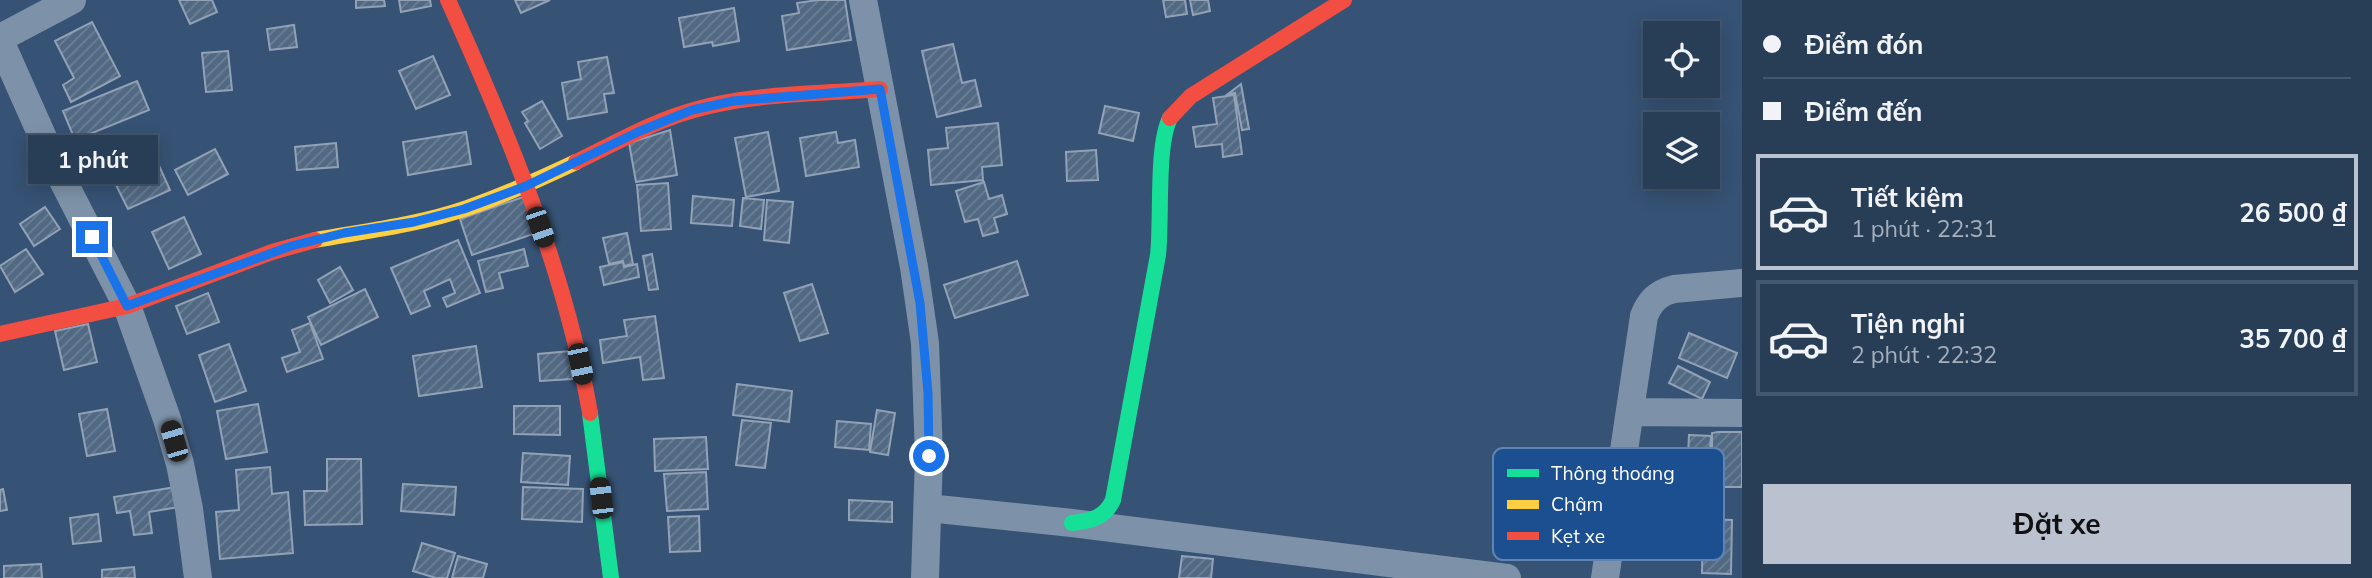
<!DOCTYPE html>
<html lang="vi">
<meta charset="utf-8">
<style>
:root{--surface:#283e57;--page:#344961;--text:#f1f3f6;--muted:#a5aeba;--line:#44576d;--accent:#b9c2ce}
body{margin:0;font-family:Mulish,sans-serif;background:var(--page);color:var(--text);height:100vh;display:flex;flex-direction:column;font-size:26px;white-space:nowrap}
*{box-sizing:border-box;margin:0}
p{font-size:23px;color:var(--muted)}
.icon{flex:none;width:38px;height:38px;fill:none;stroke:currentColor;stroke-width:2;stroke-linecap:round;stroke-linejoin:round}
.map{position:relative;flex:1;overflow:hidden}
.panel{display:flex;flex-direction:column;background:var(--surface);width:630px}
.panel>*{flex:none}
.banner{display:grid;align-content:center;height:154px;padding:0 21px;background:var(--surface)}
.controls{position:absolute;left:1643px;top:21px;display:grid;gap:14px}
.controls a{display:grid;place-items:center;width:77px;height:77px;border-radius:0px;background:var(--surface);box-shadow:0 4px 18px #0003,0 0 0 2px var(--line);font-size:35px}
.end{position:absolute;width:32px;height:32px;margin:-16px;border:9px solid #1a73e8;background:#fff;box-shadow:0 0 0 4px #fff}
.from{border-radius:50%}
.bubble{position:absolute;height:49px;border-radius:0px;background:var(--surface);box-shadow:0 4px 18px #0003,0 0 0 2px var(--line);font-size:23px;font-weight:700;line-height:49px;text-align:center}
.car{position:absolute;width:21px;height:42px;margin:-21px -10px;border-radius:9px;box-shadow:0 0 5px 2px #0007;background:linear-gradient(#222 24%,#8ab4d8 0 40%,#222 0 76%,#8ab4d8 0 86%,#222 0)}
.banner b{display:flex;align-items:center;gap:24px;height:66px;font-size:26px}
.banner b+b{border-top:2px solid var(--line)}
.banner i{width:18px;height:18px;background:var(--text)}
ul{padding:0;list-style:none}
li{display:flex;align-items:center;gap:21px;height:116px;margin:0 14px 10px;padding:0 7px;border:4px solid var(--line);border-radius:0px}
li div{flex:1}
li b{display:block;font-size:26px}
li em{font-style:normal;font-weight:700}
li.current{border-color:var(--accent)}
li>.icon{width:63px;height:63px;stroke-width:1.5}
.cta{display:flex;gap:14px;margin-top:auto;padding:14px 21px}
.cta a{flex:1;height:80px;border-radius:0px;background:var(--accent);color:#111;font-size:28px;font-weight:700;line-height:80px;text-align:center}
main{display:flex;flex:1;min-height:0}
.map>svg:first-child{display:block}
.building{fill:url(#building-hatch);stroke:#92a2b6;stroke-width:2}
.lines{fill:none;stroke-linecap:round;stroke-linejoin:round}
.street{stroke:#7d92a8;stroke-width:28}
.fast{stroke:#16e098;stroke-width:16}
.slow{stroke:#ffcf43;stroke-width:16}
.jam{stroke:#f24e42;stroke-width:16}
.route{stroke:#1a73e8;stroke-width:9}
.key{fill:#1b4f8f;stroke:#5f84b1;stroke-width:2}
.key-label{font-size:19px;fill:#fff}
</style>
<main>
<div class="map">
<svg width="1742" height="578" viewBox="0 0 1742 578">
<defs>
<pattern id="building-hatch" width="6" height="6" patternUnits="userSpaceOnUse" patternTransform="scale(1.75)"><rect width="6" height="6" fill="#526984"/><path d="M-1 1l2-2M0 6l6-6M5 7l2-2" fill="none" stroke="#6c8096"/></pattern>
</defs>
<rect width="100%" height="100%" fill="#365274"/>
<!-- building -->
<path class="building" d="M 179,0 L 212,0 L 217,12 L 190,24 Z
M 356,0 L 384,0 L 385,6 L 356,8 Z
M 399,0 L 430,0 L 431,6 L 401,12 Z
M 515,0 L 550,0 L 521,13 Z
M 818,0 L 845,0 L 851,40 L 787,50 L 782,16 L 799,13 L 797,3 Z
M 1163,0 L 1185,0 L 1187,14 L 1166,17 Z
M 1190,0 L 1208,0 L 1210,11 L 1193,15 Z
M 734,8 L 739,41 L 713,46 L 712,42 L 684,47 L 679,18 Z
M 92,22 L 120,76 L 71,102 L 63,85 L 74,78 L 55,41 Z
M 294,25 L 297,47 L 270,50 L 267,29 Z
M 953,44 L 962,83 L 975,80 L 981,106 L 937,117 L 922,51 Z
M 228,51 L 232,90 L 206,92 L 202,53 Z
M 433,56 L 450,95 L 416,109 L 399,71 Z
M 607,57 L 614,93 L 604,94 L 607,112 L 568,119 L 562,83 L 581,79 L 578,62 Z
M 137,81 L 149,110 L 75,140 L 63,111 Z
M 1241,84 L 1249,129 L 1242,130 L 1235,93 L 1228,94 Z
M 1234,95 L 1242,154 L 1223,157 L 1222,144 L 1196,147 L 1193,127 L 1217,124 L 1213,98 Z
M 542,101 L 562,136 L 540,149 L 525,123 L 528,121 L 522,112 Z
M 1105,106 L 1139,113 L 1133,141 L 1099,133 Z
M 998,123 L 1002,165 L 982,167 L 983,180 L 931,185 L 928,150 L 948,148 L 946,128 Z
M 670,130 L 677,175 L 636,182 L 629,143 Z
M 466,132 L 471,164 L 408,175 L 403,142 Z
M 768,132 L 779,191 L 746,197 L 735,138 Z
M 836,132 L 838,143 L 855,140 L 859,167 L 806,176 L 800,138 Z
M 336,143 L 338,167 L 297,170 L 295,147 Z
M 215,149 L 228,174 L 188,195 L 175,170 Z
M 1096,150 L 1098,180 L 1067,181 L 1066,152 Z
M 157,161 L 170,190 L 128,209 L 114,181 Z
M 984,182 L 989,199 L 1002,195 L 1007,214 L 994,218 L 998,232 L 983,236 L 978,219 L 965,222 L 956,191 Z
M 668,183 L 671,229 L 641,231 L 637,185 Z
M 693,196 L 734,200 L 732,226 L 691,223 Z
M 523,197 L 536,233 L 472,255 L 460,219 Z
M 743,198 L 764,200 L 761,229 L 740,226 Z
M 767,200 L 793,202 L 789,243 L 764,240 Z
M 45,207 L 60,229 L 34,246 L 20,224 Z
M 184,217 L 201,254 L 169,269 L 152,232 Z
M 627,233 L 633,264 L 624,266 L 623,261 L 609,264 L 603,238 Z
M 458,240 L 480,293 L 447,307 L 443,298 L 455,293 L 450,279 L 424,291 L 430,306 L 411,314 L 391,268 Z
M 26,249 L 43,274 L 15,292 L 0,266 Z
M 524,249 L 528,266 L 499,273 L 503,288 L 486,292 L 478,261 Z
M 652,254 L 658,289 L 649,290 L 643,256 Z
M 1017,261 L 1028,295 L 955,318 L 944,285 Z
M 623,262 L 624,267 L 637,264 L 639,277 L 604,285 L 600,267 Z
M 340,267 L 353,290 L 330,303 L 318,280 Z
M 812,284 L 828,333 L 800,341 L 784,293 Z
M 365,289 L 378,317 L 321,345 L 308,317 Z
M 208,293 L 219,322 L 187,334 L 176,306 Z
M 655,316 L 664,378 L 643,380 L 640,357 L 603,363 L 600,340 L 627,336 L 624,320 Z
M 310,323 L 323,359 L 287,372 L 282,358 L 300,352 L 292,330 Z
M 88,324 L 97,362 L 64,370 L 55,331 Z
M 1689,333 L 1737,353 L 1727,378 L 1679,358 Z
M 229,344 L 246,391 L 215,402 L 199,355 Z
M 476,346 L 482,387 L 419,396 L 413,356 Z
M 570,351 L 572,379 L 540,381 L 538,354 Z
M 1678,366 L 1710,382 L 1702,399 L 1669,383 Z
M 737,384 L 792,391 L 789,422 L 733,415 Z
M 258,404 L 267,452 L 226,459 L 217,411 Z
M 514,406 L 560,406 L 560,435 L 514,434 Z
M 107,409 L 115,451 L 87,456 L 79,414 Z
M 877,410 L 895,413 L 888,455 L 870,452 Z
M 742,420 L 771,423 L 765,468 L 736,465 Z
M 837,421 L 871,424 L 869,450 L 835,447 Z
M 1718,432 L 1742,432 L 1742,487 L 1712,487 L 1712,433 Z
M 1689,435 L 1711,436 L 1708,478 L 1687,476 Z
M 706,437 L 708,469 L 655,471 L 654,439 Z
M 523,453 L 570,456 L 568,485 L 521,482 Z
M 327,459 L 361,459 L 362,524 L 305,525 L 304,491 L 327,491 Z
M 270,467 L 272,494 L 288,492 L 293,553 L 220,559 L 216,512 L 239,510 L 236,470 Z
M 706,472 L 708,509 L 667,511 L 664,474 Z
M 403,484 L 456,487 L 454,515 L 401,511 Z
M 176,487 L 179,507 L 149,512 L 152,533 L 134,535 L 130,511 L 117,513 L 114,497 Z
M 523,487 L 583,489 L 582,522 L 522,519 Z
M 3,489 L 7,510 L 0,511 L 0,490 Z
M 849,500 L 892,502 L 892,522 L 849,520 Z
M 98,514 L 101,541 L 73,544 L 70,518 Z
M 699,516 L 700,551 L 670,552 L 668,517 Z
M 1703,519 L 1732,520 L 1731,574 L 1702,573 Z
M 422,543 L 455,553 L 447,578 L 436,578 L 413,571 Z
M 458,556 L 487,564 L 483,578 L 452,578 Z
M 1182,556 L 1213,559 L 1211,578 L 1179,578 Z
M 41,564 L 42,578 L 4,578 L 4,566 Z
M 134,567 L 135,578 L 102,578 L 102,570 Z"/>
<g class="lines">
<!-- street -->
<path class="street" d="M 863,0 L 914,267 L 925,343 L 929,456 L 925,578
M 0,38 L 72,0
M 0,41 L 56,167 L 127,306 L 167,419 L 180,464 L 189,509 L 198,578
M 1630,412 L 1742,413
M 928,508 L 1072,523 L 1507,578
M 1605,578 L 1644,316 C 1650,301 1658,293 1674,289 L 1742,283"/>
<!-- fast -->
<path class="fast" d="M 590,413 L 611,578
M 1072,523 C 1090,521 1105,518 1113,500 L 1158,255 C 1162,219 1156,146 1170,118"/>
<!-- slow -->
<path class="slow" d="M 315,240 C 365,231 418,225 467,208 C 505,195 540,179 576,162"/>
<!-- jam -->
<path class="jam" d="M 448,0 C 508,133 565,269 590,413
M 1170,118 L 1191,96 L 1344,0
M 576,162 C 614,144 653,121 694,110 C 752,93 820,94 880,89
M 0,334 L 127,306 L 272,252 L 315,240"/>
</g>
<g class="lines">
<!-- route -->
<path class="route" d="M 92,237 L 127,306 L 291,246 L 344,233 L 414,222 L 464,209 L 526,186 L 640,131 L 692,110 L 733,101 L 880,89 L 920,303 L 928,393 L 929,456"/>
</g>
<!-- legend -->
<rect x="1493" y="448" width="231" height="112" rx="10" class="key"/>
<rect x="1507" y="469" width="32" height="8" fill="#16e098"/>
<rect x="1507" y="500" width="32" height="9" fill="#ffcf43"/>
<rect x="1507" y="532" width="32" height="8" fill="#f24e42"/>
<g class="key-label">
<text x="1551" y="480">Thông thoáng</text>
<text x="1551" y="511">Chậm</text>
<text x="1551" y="543">Kẹt xe</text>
</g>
</svg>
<div class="controls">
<a><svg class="icon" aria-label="locate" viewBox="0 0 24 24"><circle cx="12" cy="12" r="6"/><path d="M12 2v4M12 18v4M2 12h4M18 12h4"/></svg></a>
<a><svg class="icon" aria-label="layers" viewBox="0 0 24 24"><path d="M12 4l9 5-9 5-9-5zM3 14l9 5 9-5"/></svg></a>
</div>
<i class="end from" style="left:929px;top:456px"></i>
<i class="end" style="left:92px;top:237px"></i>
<div class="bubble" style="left:28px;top:135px;width:130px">1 phút</div>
<i class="car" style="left:540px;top:227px;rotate:161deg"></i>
<i class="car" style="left:580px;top:364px;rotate:168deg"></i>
<i class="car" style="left:174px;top:441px;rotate:344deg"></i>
<i class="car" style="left:601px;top:498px;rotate:353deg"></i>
</div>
<section class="panel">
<div class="banner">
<b><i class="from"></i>Điểm đón</b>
<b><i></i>Điểm đến</b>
</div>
<ul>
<li class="current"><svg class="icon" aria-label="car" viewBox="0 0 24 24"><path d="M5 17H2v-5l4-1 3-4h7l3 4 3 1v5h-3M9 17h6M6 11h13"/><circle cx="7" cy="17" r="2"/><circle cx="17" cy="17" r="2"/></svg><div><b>Tiết kiệm</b><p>1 phút · 22:31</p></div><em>26 500 ₫</em></li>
<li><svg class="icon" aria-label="car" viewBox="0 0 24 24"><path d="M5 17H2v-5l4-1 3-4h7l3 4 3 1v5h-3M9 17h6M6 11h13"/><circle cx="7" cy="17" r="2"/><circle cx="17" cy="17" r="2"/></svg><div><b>Tiện nghi</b><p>2 phút · 22:32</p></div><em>35 700 ₫</em></li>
</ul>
<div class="cta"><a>Đặt xe</a></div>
</section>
</main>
